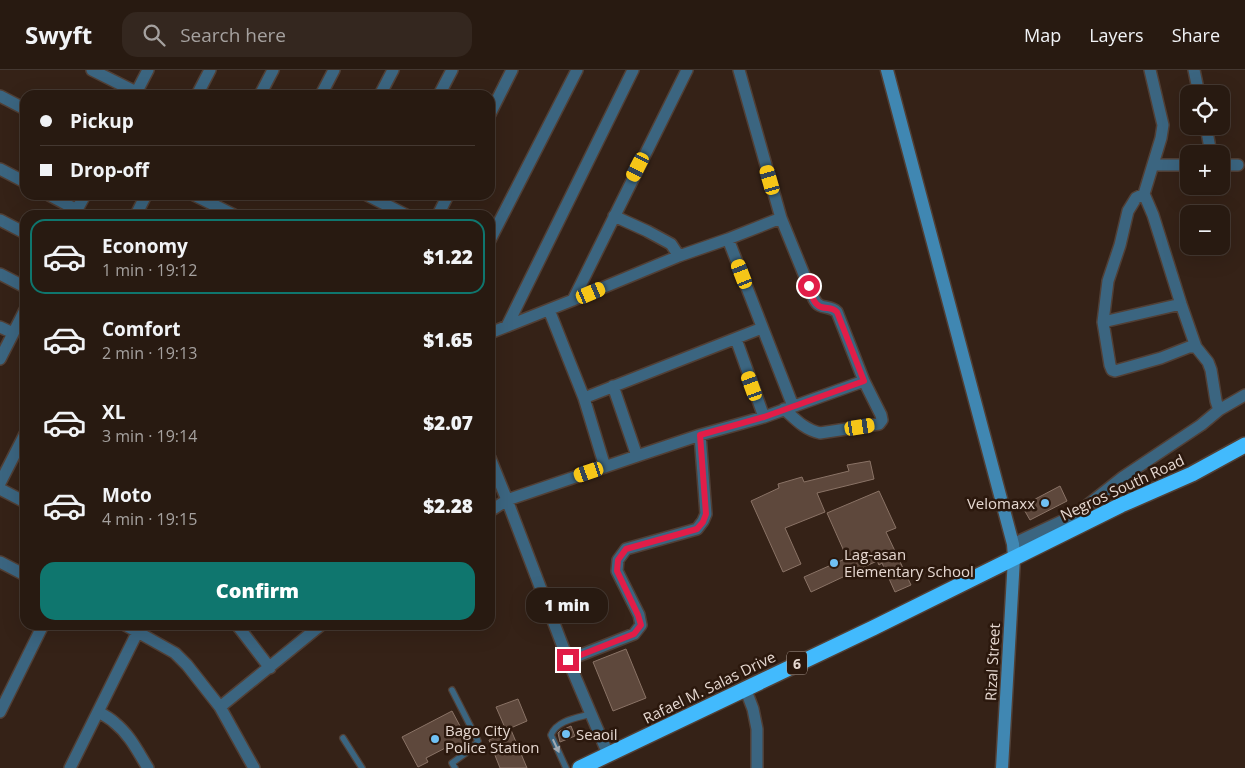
<!DOCTYPE html>
<meta charset="utf-8">
<style>
:root{--surface:#281a11;--page:#34271f;--text:#f1f3f6;--muted:#a5a19f;--line:#443831;--accent:#0f766e}
body{margin:0;font-family:"Open Sans",sans-serif;background:var(--page);color:var(--text);height:100vh;display:flex;flex-direction:column;font-size:19px;white-space:nowrap}
*{box-sizing:border-box;margin:0}
p{font-size:16px;color:var(--muted)}
.icon{flex:none;width:28px;height:28px;fill:none;stroke:currentColor;stroke-width:2;stroke-linecap:round;stroke-linejoin:round}
.map{position:relative;flex:1;overflow:hidden}
.drawer{position:absolute;left:20px;top:140px;width:475px;height:420px;display:flex;flex-direction:column;background:var(--surface);border-radius:15px;box-shadow:0 5px 20px #0002,0 0 0 1px var(--line)}
.drawer>*{flex:none}
.hud{position:absolute;left:20px;top:20px;width:475px;height:110px;border-radius:15px;box-shadow:0 5px 20px #0002,0 0 0 1px var(--line);display:grid;align-content:center;height:110px;padding:0 20px;background:var(--surface)}
.controls{position:absolute;left:1180px;top:15px;display:grid;gap:10px}
.controls a{display:grid;place-items:center;width:50px;height:50px;border-radius:10px;background:var(--surface);box-shadow:0 5px 20px #0002,0 0 0 1px var(--line);font-size:25px}
.end{position:absolute;width:22px;height:22px;margin:-11px;border:6px solid #e11d48;background:#fff;box-shadow:0 0 0 2px #fff}
.from{border-radius:50%}
.bubble{position:absolute;height:35px;border-radius:15px;background:var(--surface);box-shadow:0 5px 20px #0002,0 0 0 1px var(--line);font-size:16px;font-weight:800;line-height:35px;text-align:center}
.car{position:absolute;width:15px;height:30px;margin:-15px -8px;border-radius:6px;box-shadow:0 0 4px 1px #0007;background:linear-gradient(#f5c518 24%,#345 0 40%,#f5c518 0 76%,#345 0 86%,#f5c518 0)}
.hud b{display:flex;align-items:center;gap:18px;height:48px;font-size:19px}
.hud b+b{border-top:1px solid var(--line)}
.hud i{width:12px;height:12px;background:var(--text)}
ul{padding:9px 0 0;list-style:none}
li{display:flex;align-items:center;gap:15px;height:75px;margin:0 10px 8px;padding:0 10px;border:2px solid transparent;border-radius:15px}
li div{flex:1}
li b{display:block;font-size:19px}
li em{font-style:normal;font-weight:800}
li.selected{border-color:var(--accent)}
li>.icon{width:45px;height:45px;stroke-width:1.5}
.action{display:flex;gap:10px;margin-top:auto;padding:10px 20px}
.action a{flex:1;height:58px;border-radius:15px;background:var(--accent);color:#fff;font-size:20px;font-weight:800;line-height:58px;text-align:center}
header{display:flex;align-items:center;gap:30px;box-sizing:border-box;height:70px;padding:0 25px;background:var(--surface);border-bottom:1px solid var(--line)}
header strong{font-size:24px}
nav{display:flex;gap:28px;margin-inline-start:auto;font-size:18px}
.search{width:350px;height:45px;background:var(--page);display:flex;align-items:center;gap:12px;box-sizing:border-box;padding:0 18px;border-radius:15px;color:var(--muted);font-size:19px}
.map>svg:first-child{display:block}
.building{fill:#5e483c;stroke:#8a7366}
.lines{fill:none;stroke-linecap:round;stroke-linejoin:round}
.lane-casing{stroke:#513f35;stroke-width:8}
.street-casing{stroke:#513f35;stroke-width:14}
.secondary-casing{stroke:#513f35;stroke-width:15}
.highway-casing{stroke:#513f35;stroke-width:18}
.lane{stroke:#3b6580;stroke-width:5.5}
.street{stroke:#3b6580;stroke-width:11}
.secondary{stroke:#4087b2;stroke-width:12}
.highway{stroke:#42bafd;stroke-width:15}
.oneway{fill:#a2aab1}
.route{stroke:#e11d48;stroke-width:6}
.poi-dot{fill:#70c1f4;stroke:#2b180d;stroke-width:2}
.labels{text-anchor:middle;dominant-baseline:central;stroke-width:5;stroke-linejoin:round;paint-order:stroke}
.shield{fill:#2b180d;stroke:#ae9e96;stroke-width:1}
.shield-label{font-size:14px;font-weight:bold;fill:#e6d8d1}
.street-label{font-size:15px;fill:#e6d8d1;stroke:#2b180d}
.poi-label{font-size:15px;fill:#e6d8d1;stroke:#2b180d;text-anchor:start}
</style>
<header>
<strong>Swyft</strong>
<div class="search"><svg class="icon" aria-label="search" viewBox="0 0 24 24"><circle cx="10" cy="10" r="6"/><path d="M15 15l6 6"/></svg>Search here</div>
<nav><a>Map</a><a>Layers</a><a>Share</a></nav>
</header>
<div class="map">
<svg width="1245" height="698" viewBox="0 0 1245 698">
<rect width="100%" height="100%" fill="#352217"/>
<!-- building -->
<path class="building" d="M 870,391 L 874,409 L 817,423 L 825,442 L 785,458 L 801,494 L 783,502 L 751,431 L 779,418 L 778,414 L 802,407 L 804,412 L 849,401 L 847,395 Z
M 1060,416 L 1067,431 L 1030,450 L 1022,436 Z
M 879,421 L 896,458 L 886,462 L 911,515 L 895,522 L 882,493 L 879,495 L 877,491 L 811,522 L 804,507 L 847,488 L 827,443 Z
M 626,579 L 646,628 L 613,641 L 593,592 Z
M 518,629 L 527,651 L 506,660 L 496,637 Z
M 452,641 L 468,671 L 457,677 L 455,673 L 426,688 L 428,692 L 418,697 L 402,667 Z
M 571,656 L 575,666 L 560,672 L 558,663 L 560,661 Z
M 511,660 L 527,698 L 500,698 L 489,670 Z"/>
<g class="lines">
<defs>
<path id="lane" d="M 452,620 L 478,671 L 470,680 L 452,693 L 455,698
M 343,668 L 362,698
M 566,698 L 551,665 C 557,650 577,648 591,644"/>
<path id="street" d="M 92,0 L 136,22
M 739,0 L 781,148 L 814,229 C 820,241 829,234 837,242 L 864,311 L 881,345 L 882,350 L 879,354 L 820,363 C 805,360 795,349 784,339
M 1194,0 L 1199,24
M 135,25 L 148,0
M 197,25 L 210,0
M 260,25 L 273,0
M 321,25 L 334,0
M 380,25 L 393,0
M 439,25 L 452,0
M 0,26 L 25,39
M 490,44 L 512,0
M 1206,56 L 1211,84
M 1153,95 L 1189,95
M 1221,95 L 1238,95
M 0,99 L 25,112
M 1144,124 L 1136,128 L 1128,141 L 1120,175 L 1108,211 L 1103,252 L 1110,295 L 1112,300 L 1115,301 L 1161,288 L 1189,277 L 1196,277 L 1181,234 L 1153,145 L 1144,124 L 1161,68 L 1163,55 L 1150,0
M 49,125 L 77,140
M 194,125 L 234,145
M 367,125 L 406,145
M 74,145 L 85,125
M 136,145 L 146,125
M 438,145 L 448,125
M 614,146 L 647,161 L 671,174 L 679,186
M 0,150 L 25,163
M 728,169 L 793,336
M 490,170 L 577,0
M 0,204 L 25,217
M 573,230 L 687,0
M 549,240 L 584,328 L 605,397
M 1103,252 L 1181,234
M 507,256 L 633,0
M 0,257 L 13,263
M 490,263 L 573,230 L 679,186 L 728,169 L 781,148
M 736,269 L 764,347
M 1196,277 L 1208,292 L 1211,300 L 1216,331 L 1219,340
M 0,289 L 25,240
M 613,316 L 637,386
M 584,328 L 762,258
M 490,388 L 507,430 L 568,590 L 608,684
M 0,413 L 25,364
M 0,419 L 25,432
M 490,441 L 507,430 L 637,386 L 700,365 L 764,347 L 864,311
M 1013,474 L 1075,445 L 1123,407 L 1201,355 L 1219,340 L 1245,325
M 0,492 L 25,505
M 125,555 L 175,583 L 187,595 L 220,637 L 254,698
M 237,555 L 270,598
M 568,590 L 634,564 L 641,555 L 639,545 L 617,501 L 618,490 L 626,479 L 697,459 L 703,451 L 706,444 L 700,365
M 745,618 L 753,639 L 757,659 L 757,698
M 220,637 L 321,555
M 0,642 L 43,555
M 98,642 C 104,645 110,648 115,653 C 130,665 138,682 148,698
M 70,698 L 138,561"/>
<path id="secondary" d="M 887,0 L 1013,474 L 1014,488 L 1002,698"/>
<path id="highway" d="M 580,698 L 873,558 L 1121,435 L 1192,404 L 1245,375"/>
</defs>
<!-- lane casing -->
<use href="#lane" class="lane-casing"/>
<!-- street casing -->
<use href="#street" class="street-casing"/>
<!-- secondary casing -->
<use href="#secondary" class="secondary-casing"/>
<!-- highway casing -->
<use href="#highway" class="highway-casing"/>
<!-- lane -->
<use href="#lane" class="lane"/>
<!-- street -->
<use href="#street" class="street"/>
<!-- secondary -->
<use href="#secondary" class="secondary"/>
<!-- highway -->
<use href="#highway" class="highway"/>
</g>
<!-- one-way arrows -->
<defs><path id="oneway-solid" d="M-6-.8H1V-3.2L6.5 0L1 3.2V.8H-6Z" transform="scale(1.25)"/></defs>
<use class="oneway" href="#oneway-solid" transform="translate(556 676) rotate(65)"/>
<g class="lines">
<!-- route -->
<path class="route" d="M 568,590 L 634,564 L 641,555 L 638,545 L 617,501 L 618,490 L 626,479 L 697,459 L 703,452 L 706,444 L 700,365 L 764,347 L 864,311 L 837,242 C 832,237 828,239 821,237 C 813,234 811,223 809,216"/>
</g>
<!-- markers -->
<g class="poi-dot">
<circle cx="1045" cy="433" r="5"/>
<circle cx="834" cy="493" r="5"/>
<circle cx="566" cy="664" r="5"/>
<circle cx="435" cy="669" r="5"/>
</g>
<g class="labels">
<!-- shield labels -->
<rect class="shield" x="787" y="581.5" width="20" height="23" rx="4"/>
<g class="shield-label">
<text x="797" y="593">6</text>
</g>
<!-- street labels -->
<g class="street-label">
<text transform="translate(1122 417) rotate(-25)">Negros South Road</text>
<text transform="translate(992 592) rotate(-87)">Rizal Street</text>
<text transform="translate(709 617) rotate(-26)">Rafael M. Salas Drive</text>
</g>
<!-- poi labels -->
<g class="poi-label">
<text x="1035" y="433" text-anchor="end">Velomaxx</text>
<text x="844" y="484">Lag-asan<tspan x="844" dy="17">Elementary School</tspan></text>
<text x="445" y="660">Bago City<tspan x="445" dy="17">Police Station</tspan></text>
<text x="576" y="664">Seaoil</text>
</g>
</g>
</svg>
<div class="controls">
<a><svg class="icon" aria-label="locate" viewBox="0 0 24 24"><circle cx="12" cy="12" r="6"/><path d="M12 2v4M12 18v4M2 12h4M18 12h4"/></svg></a>
<a>+</a>
<a>−</a>
</div>
<i class="end from" style="left:809px;top:216px"></i>
<i class="end" style="left:568px;top:590px"></i>
<div class="bubble" style="left:526px;top:518px;width:82px">1 min</div>
<i class="car" style="left:638px;top:97px;rotate:207deg"></i>
<i class="car" style="left:770px;top:110px;rotate:344deg"></i>
<i class="car" style="left:742px;top:204px;rotate:339deg"></i>
<i class="car" style="left:591px;top:223px;rotate:67deg"></i>
<i class="car" style="left:752px;top:316px;rotate:340deg"></i>
<i class="car" style="left:860px;top:357px;rotate:81deg"></i>
<i class="car" style="left:589px;top:402px;rotate:251deg"></i>
<div class="hud">
<b><i class="from"></i>Pickup</b>
<b><i></i>Drop-off</b>
</div>
<section class="drawer">
<ul>
<li class="selected"><svg class="icon" aria-label="car" viewBox="0 0 24 24"><path d="M5 17H2v-5l4-1 3-4h7l3 4 3 1v5h-3M9 17h6M6 11h13"/><circle cx="7" cy="17" r="2"/><circle cx="17" cy="17" r="2"/></svg><div><b>Economy</b><p>1 min · 19:12</p></div><em>$1.22</em></li>
<li><svg class="icon" aria-label="car" viewBox="0 0 24 24"><path d="M5 17H2v-5l4-1 3-4h7l3 4 3 1v5h-3M9 17h6M6 11h13"/><circle cx="7" cy="17" r="2"/><circle cx="17" cy="17" r="2"/></svg><div><b>Comfort</b><p>2 min · 19:13</p></div><em>$1.65</em></li>
<li><svg class="icon" aria-label="car" viewBox="0 0 24 24"><path d="M5 17H2v-5l4-1 3-4h7l3 4 3 1v5h-3M9 17h6M6 11h13"/><circle cx="7" cy="17" r="2"/><circle cx="17" cy="17" r="2"/></svg><div><b>XL</b><p>3 min · 19:14</p></div><em>$2.07</em></li>
<li><svg class="icon" aria-label="car" viewBox="0 0 24 24"><path d="M5 17H2v-5l4-1 3-4h7l3 4 3 1v5h-3M9 17h6M6 11h13"/><circle cx="7" cy="17" r="2"/><circle cx="17" cy="17" r="2"/></svg><div><b>Moto</b><p>4 min · 19:15</p></div><em>$2.28</em></li>
</ul>
<div class="action"><a>Confirm</a></div>
</section>
</div>
